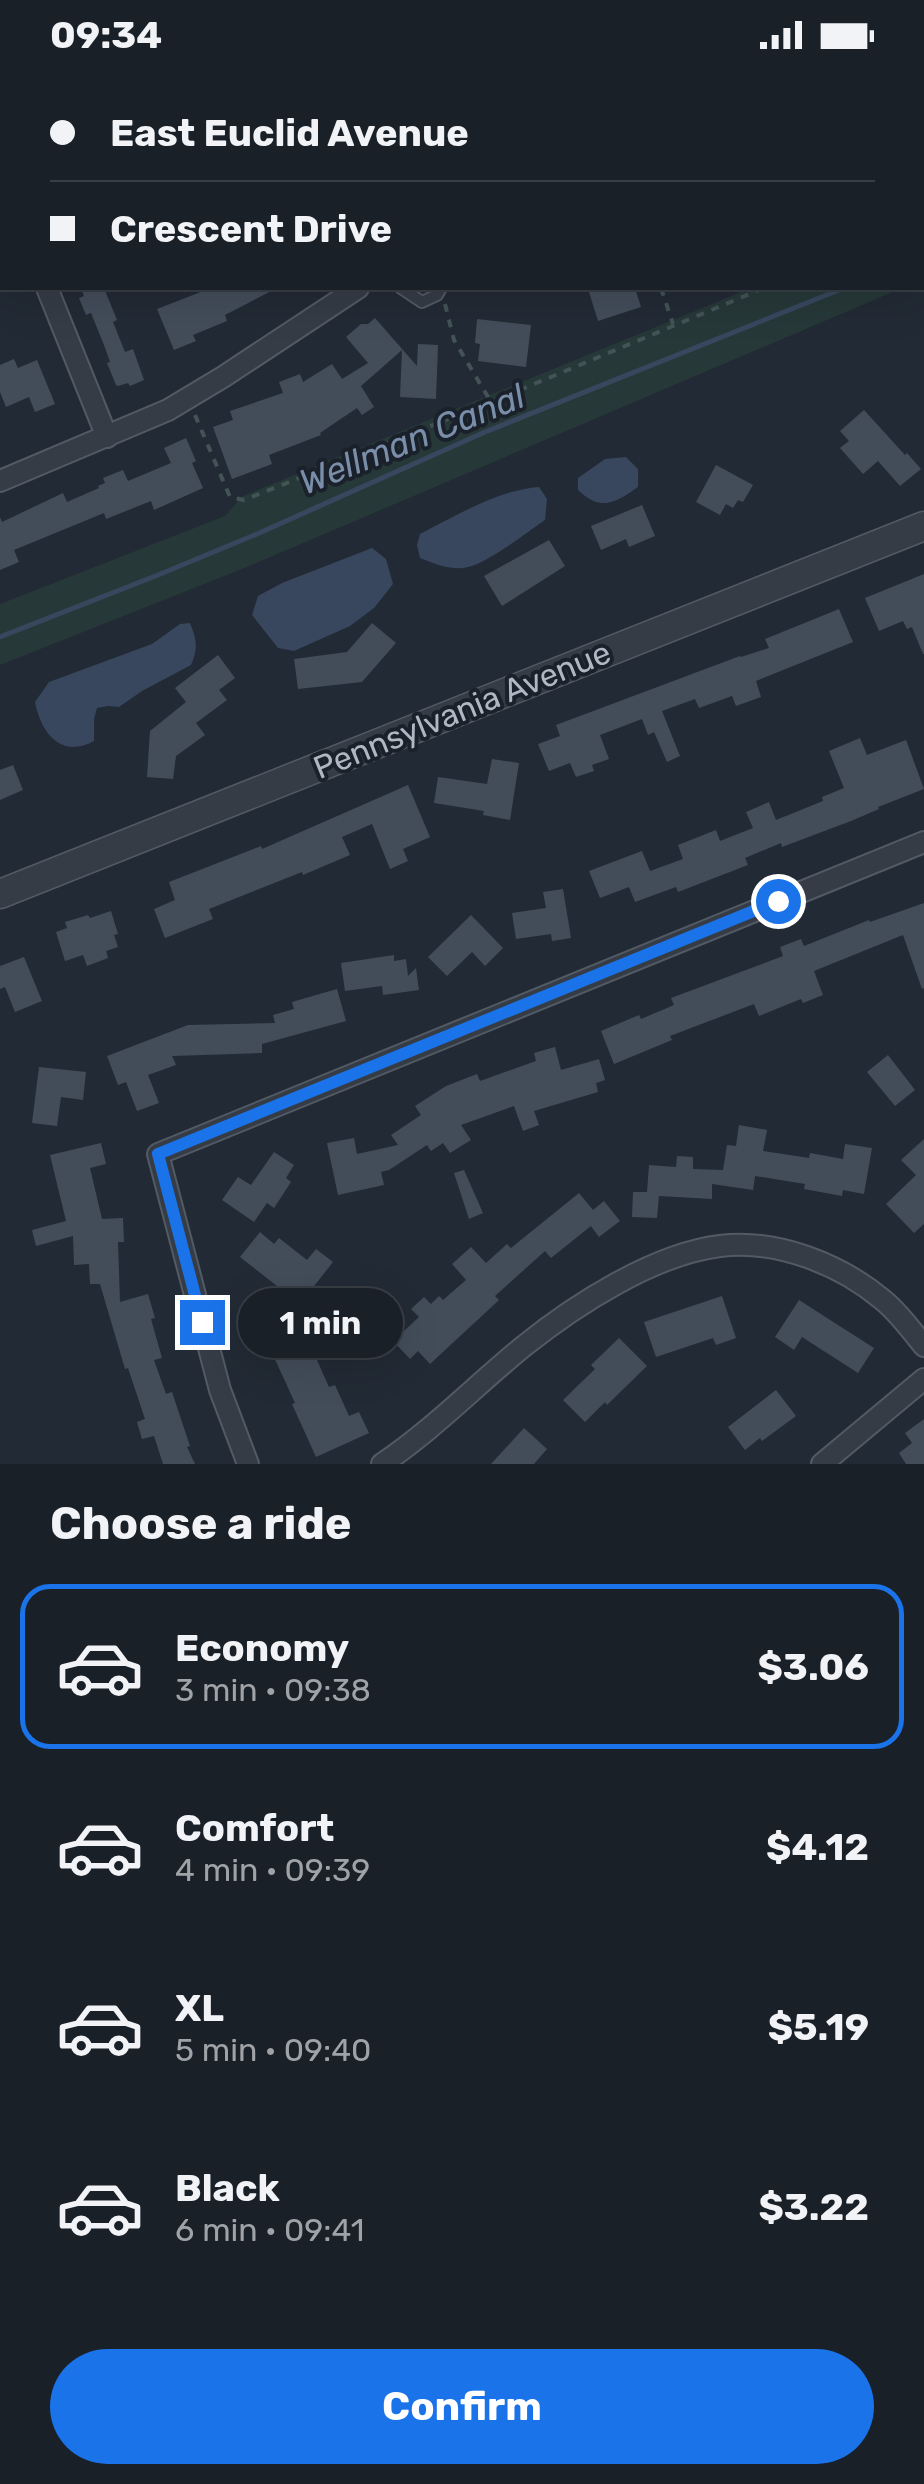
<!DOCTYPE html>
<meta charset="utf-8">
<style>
:root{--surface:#1a2028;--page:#232830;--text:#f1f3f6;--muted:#9fa3a8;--line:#383e45;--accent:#1a73e8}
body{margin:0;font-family:Rubik,sans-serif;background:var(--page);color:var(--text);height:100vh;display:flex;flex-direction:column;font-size:38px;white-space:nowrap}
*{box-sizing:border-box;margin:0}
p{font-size:32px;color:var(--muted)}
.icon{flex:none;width:55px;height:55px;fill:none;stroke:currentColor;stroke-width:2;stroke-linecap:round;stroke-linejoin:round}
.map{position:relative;height:1394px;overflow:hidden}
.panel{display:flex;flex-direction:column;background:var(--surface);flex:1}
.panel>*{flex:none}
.guide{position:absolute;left:0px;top:0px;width:925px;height:220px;box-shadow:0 10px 40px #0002,0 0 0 2px var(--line);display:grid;align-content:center;height:220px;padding:0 50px;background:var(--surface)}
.end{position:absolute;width:45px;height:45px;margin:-22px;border:12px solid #1a73e8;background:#fff;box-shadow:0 0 0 5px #fff}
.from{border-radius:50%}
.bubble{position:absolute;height:70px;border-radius:35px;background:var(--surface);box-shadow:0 10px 40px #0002,0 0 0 2px var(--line);font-size:32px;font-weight:700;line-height:70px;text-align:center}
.guide b{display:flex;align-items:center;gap:35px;height:95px;font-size:38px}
.guide b+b{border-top:2px solid var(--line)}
.guide i{width:25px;height:25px;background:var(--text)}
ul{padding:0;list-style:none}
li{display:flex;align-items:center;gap:30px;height:165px;margin:0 20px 15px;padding:0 30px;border:5px solid transparent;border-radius:30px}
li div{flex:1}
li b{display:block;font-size:38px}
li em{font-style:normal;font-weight:700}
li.current{border-color:var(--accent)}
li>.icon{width:90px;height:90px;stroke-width:1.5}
h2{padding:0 50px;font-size:45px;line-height:120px}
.cta{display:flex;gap:20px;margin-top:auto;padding:20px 50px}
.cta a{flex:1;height:115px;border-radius:60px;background:var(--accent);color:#fff;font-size:40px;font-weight:700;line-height:115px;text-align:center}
.status{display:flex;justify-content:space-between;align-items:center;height:70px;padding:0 50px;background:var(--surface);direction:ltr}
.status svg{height:28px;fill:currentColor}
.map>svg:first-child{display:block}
.green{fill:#273838}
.water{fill:#38475e}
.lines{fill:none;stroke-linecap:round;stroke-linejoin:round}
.stream{stroke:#38475e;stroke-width:5}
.building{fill:#434d5a}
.service-casing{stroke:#525a64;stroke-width:14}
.minor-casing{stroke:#525a64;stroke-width:24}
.tertiary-casing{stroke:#525a64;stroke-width:31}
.path{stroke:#435356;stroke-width:4;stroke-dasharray:8 8;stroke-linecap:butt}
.service{stroke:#353c46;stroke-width:10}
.minor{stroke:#353c46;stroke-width:20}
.tertiary{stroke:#353c46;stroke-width:28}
.route{stroke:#1a73e8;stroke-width:12}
.labels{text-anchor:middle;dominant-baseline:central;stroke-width:8;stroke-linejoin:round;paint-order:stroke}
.street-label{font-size:32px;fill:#afb7c3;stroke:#1a212b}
.water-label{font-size:35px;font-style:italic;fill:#7a8ea9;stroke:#1a212b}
</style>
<div class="status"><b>09:34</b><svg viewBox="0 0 49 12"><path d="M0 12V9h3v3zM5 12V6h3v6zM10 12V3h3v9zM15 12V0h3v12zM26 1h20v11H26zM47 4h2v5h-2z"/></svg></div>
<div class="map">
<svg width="924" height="1394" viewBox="0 0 924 1394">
<rect width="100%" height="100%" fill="#222a35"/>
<!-- green -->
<path class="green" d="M 751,218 L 902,218 L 247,497 L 0,595 L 0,534 L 225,446 L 243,426 Z"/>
<!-- water -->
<path class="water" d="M 626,387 L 638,399 L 638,417 C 615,433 601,442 578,420 L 578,408 L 605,389 Z
M 539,417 L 547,429 L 545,450 C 526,463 489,492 468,497 C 453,501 434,494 420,488 L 417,475 L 420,464 C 457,445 498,420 539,417 Z
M 372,478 L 386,489 L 393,514 L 374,538 L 350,556 L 294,581 L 278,578 L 252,545 L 258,526 L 282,513 Z
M 190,553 C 197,570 198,579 191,595 L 142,621 L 119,637 L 108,636 L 97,638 L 94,649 L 94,671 C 61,689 41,663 35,632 L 49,612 L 152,574 L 180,554 Z"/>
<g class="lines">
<!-- stream -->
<path class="stream" d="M 922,185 L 924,184
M 0,567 L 158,505 L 257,464 L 485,362 L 844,218"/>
</g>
<!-- building -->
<path class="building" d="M 81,218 L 104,218 L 117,250 L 113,252 L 125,282 L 133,279 L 144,310 L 130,316 L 128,313 L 118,316 L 116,315 L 107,293 L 110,292 L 104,275 L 91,243 L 86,245 L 79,228 L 84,226 Z
M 211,218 L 277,218 L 225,245 L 227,251 L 193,265 L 196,271 L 174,280 L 157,239 Z
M 595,218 L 635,218 L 641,237 L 598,251 L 589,222 L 596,220 Z
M 375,248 L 417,296 L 418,274 L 438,275 L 436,329 L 400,327 L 402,280 L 361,316 L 374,337 L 362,345 L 357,338 L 320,363 L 321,365 L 269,385 L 272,394 L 232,409 L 213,357 L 233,350 L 230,341 L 283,323 L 279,312 L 300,304 L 303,312 L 332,294 L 342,309 L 368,293 L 346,267 L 361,254 L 368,254 Z
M 477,249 L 531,255 L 526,297 L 478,291 L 480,274 L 475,273 Z
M 14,289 L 18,298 L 37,290 L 55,334 L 35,342 L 29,327 L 6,337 L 0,322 L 0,295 Z
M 864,340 L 905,385 L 907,383 L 921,399 L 900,416 L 878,391 L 863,404 L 840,378 L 849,371 L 840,361 Z
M 186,368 L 196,391 L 192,393 L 203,418 L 154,440 L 151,431 L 106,449 L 104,443 L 14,480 L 19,492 L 0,500 L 0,447 L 2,452 L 63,423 L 67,432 L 99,418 L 98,416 L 105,413 L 103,408 L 123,400 L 128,411 L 171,393 L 164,378 Z
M 716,395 L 753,415 L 743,432 L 738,430 L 733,438 L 726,434 L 720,445 L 696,432 Z
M 642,435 L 655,466 L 629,477 L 626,469 L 601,480 L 591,456 Z
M 549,470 L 565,496 L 502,536 L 484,506 Z
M 924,504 L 924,584 L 923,584 L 912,557 L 907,559 L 903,551 L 879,561 L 865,528 Z
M 839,539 L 853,572 L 756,611 L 761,627 L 736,636 L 732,626 L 699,638 L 695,629 L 662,641 L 680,686 L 667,692 L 654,662 L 648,665 L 642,649 L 600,665 L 609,689 L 592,695 L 594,701 L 576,707 L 570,693 L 549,701 L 538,674 L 560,666 L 556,655 L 740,586 L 741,587 L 769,578 L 765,569 Z
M 372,553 L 396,573 L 362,612 L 298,619 L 294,589 L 347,582 Z
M 218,585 L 235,608 L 219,620 L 227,630 L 196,653 L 205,665 L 176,686 L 173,709 L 147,707 L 150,661 L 186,632 L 175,618 Z
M 860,668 L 867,685 L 906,670 L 924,719 L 878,737 L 879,739 L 851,751 L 782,777 L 781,773 L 745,788 L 748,795 L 678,822 L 676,817 L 635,832 L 629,817 L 600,828 L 589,801 L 642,781 L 650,801 L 683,789 L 678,775 L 716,760 L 720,771 L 753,758 L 746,742 L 769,732 L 776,750 L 823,731 L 822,727 L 844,718 L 829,681 Z
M 492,689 L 519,693 L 510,750 L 483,745 L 484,741 L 434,733 L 438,707 L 487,714 Z
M 13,695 L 23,720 L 0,730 L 0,700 Z
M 408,715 L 430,767 L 403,779 L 408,791 L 390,799 L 372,754 L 342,767 L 350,785 L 303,805 L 302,802 L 209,839 L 213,849 L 165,868 L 154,839 L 175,830 L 169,812 L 261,776 L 262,779 Z
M 563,819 L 571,868 L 552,871 L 551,864 L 516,869 L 512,843 L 546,838 L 543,822 Z
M 924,833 L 924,918 L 922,919 L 903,865 L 814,901 L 823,925 L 803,933 L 801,929 L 759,946 L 754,934 L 670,966 L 672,970 L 614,994 L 601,961 L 639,945 L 641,949 L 674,935 L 671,928 L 783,886 L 780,877 L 801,869 L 804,876 L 869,850 L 870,852 Z
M 111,841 L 118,864 L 114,865 L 118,877 L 106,881 L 108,888 L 87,896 L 83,885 L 65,891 L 56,862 L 67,858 L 65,852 L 88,845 L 90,848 Z
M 471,845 L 503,878 L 485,896 L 472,882 L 447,906 L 428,887 Z
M 394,885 L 394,891 L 406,889 L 408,906 L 416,898 L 419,920 L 383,925 L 382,916 L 345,921 L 341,893 Z
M 24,887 L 42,931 L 15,942 L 5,917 L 0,919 L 0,896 Z
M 337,919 L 346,951 L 262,974 L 262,983 L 172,986 L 176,995 L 148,1005 L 159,1033 L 137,1041 L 126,1012 L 118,1015 L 107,986 L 188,955 L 275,953 L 273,945 L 294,939 L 292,932 Z
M 555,977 L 561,1000 L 599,989 L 605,1010 L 596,1013 L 598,1022 L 534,1041 L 539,1055 L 523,1061 L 514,1036 L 461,1055 L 471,1070 L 450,1083 L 443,1073 L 431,1081 L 427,1075 L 389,1100 L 381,1102 L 384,1115 L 338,1125 L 327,1073 L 354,1068 L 357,1084 L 398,1075 L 391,1065 L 421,1045 L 415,1036 L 446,1016 L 477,1004 L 480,1011 L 536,991 L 534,983 Z
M 888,985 L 915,1020 L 895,1036 L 867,1002 Z
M 39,997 L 86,1002 L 83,1030 L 61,1027 L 57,1056 L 32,1053 Z
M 739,1055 L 767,1060 L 763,1081 L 809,1088 L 810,1083 L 843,1089 L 845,1074 L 872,1078 L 864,1124 L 843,1120 L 842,1126 L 804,1119 L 805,1114 L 755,1106 L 753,1120 L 712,1114 L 712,1129 L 659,1126 L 657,1148 L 632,1147 L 633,1122 L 647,1122 L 649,1095 L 676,1097 L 677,1086 L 693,1087 L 693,1099 L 723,1100 L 727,1075 L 736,1076 Z
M 924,1069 L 924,1154 L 914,1163 L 886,1134 L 916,1105 L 901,1090 Z
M 101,1073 L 106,1094 L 90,1098 L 102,1149 L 123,1148 L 124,1172 L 118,1172 L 120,1232 L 148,1224 L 155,1248 L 151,1249 L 162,1288 L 154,1290 L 166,1324 L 172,1322 L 190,1376 L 187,1377 L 195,1394 L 163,1394 L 154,1366 L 142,1369 L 137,1352 L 145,1349 L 128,1298 L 125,1299 L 100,1214 L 90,1214 L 89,1194 L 74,1195 L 73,1166 L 36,1176 L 32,1160 L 66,1151 L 50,1085 Z
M 274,1082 L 294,1095 L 286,1108 L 291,1112 L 274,1138 L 267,1133 L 254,1152 L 222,1130 L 238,1107 L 251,1115 Z
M 464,1100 L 483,1143 L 469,1149 L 454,1103 Z
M 579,1123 L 593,1140 L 604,1131 L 620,1151 L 599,1167 L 591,1156 L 551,1188 L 545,1181 L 495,1226 L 499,1230 L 430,1294 L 418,1281 L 410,1289 L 393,1271 L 419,1247 L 411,1239 L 424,1227 L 431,1234 L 439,1226 L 443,1230 L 466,1210 L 452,1194 L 471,1177 L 486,1193 L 507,1174 L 511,1178 Z
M 260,1162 L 274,1174 L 279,1168 L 307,1190 L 316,1179 L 333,1192 L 300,1234 L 240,1187 Z
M 722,1226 L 736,1268 L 716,1275 L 713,1268 L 656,1287 L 644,1252 Z
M 799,1230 L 874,1278 L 858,1303 L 802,1267 L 794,1280 L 775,1267 Z
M 323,1240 L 332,1261 L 309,1272 L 329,1317 L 335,1315 L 349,1346 L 359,1342 L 369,1363 L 316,1387 L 292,1334 L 295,1333 L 267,1272 L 278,1267 L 276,1262 Z
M 619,1268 L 647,1296 L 607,1335 L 605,1332 L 585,1352 L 563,1330 L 595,1299 L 591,1295 Z
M 776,1320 L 796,1346 L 762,1371 L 760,1368 L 745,1380 L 728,1357 Z
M 924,1349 L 924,1394 L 906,1394 L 899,1383 L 912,1373 L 905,1363 Z
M 524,1358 L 547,1379 L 534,1394 L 491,1394 Z"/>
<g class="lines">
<defs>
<path id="service" d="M 401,218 L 422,232 L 437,225 L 441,218"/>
<path id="minor" d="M 123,0 L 124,2
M 922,24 L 924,23
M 0,101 L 2,107
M 0,149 L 2,148
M 47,218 L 107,367
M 0,411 L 168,340 L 223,307 L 358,218
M 248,1394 L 220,1320 L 158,1084 L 924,772
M 382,1394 C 434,1359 476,1315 524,1276 C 575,1235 654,1184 720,1176 C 777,1169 840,1194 883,1230 C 899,1243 911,1260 924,1276
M 822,1394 L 924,1309"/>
<path id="tertiary" d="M 0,824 L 924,456"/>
</defs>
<!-- service casing -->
<use href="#service" class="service-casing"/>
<!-- minor casing -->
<use href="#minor" class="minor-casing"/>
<!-- tertiary casing -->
<use href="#tertiary" class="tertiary-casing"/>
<!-- path -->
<path class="path" d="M 922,71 L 924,78
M 922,154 L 924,153
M 661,218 L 673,254
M 445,234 L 454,270 L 491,332
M 195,345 L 230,427 L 244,430 L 491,332 L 764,218"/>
<!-- service -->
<use href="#service" class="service"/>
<!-- minor -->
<use href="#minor" class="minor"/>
<!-- tertiary -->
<use href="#tertiary" class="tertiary"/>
</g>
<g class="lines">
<!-- route -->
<path class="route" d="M 202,1252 L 158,1084 L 778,831"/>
</g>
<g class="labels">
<!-- street labels -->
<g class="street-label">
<text transform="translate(462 640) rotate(-22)">Pennsylvania Avenue</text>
</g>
<!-- water labels -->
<g class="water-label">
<text transform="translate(412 369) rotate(-22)">Wellman Canal</text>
</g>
</g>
</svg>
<i class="end from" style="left:778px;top:831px"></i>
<i class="end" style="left:202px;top:1252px"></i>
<div class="bubble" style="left:238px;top:1218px;width:165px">1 min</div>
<div class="guide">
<b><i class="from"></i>East Euclid Avenue</b>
<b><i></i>Crescent Drive</b>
</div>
</div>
<section class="panel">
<h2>Choose a ride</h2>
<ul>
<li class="current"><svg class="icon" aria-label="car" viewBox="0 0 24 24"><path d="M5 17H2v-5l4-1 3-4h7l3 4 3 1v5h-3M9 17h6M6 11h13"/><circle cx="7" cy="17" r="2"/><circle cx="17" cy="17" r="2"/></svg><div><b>Economy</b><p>3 min · 09:38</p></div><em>$3.06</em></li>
<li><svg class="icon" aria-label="car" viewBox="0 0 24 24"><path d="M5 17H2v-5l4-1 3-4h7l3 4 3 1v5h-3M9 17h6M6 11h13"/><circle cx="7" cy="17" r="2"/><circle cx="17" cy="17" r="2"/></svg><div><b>Comfort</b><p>4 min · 09:39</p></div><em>$4.12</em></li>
<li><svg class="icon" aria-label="car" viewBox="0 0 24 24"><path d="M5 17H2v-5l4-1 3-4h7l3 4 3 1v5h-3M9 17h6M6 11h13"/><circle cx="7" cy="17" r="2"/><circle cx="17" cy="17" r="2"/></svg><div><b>XL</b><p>5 min · 09:40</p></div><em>$5.19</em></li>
<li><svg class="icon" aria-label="car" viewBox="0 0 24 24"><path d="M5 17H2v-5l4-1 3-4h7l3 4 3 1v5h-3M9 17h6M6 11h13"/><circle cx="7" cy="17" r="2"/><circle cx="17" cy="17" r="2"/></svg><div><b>Black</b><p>6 min · 09:41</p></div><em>$3.22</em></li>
</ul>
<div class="cta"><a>Confirm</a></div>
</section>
